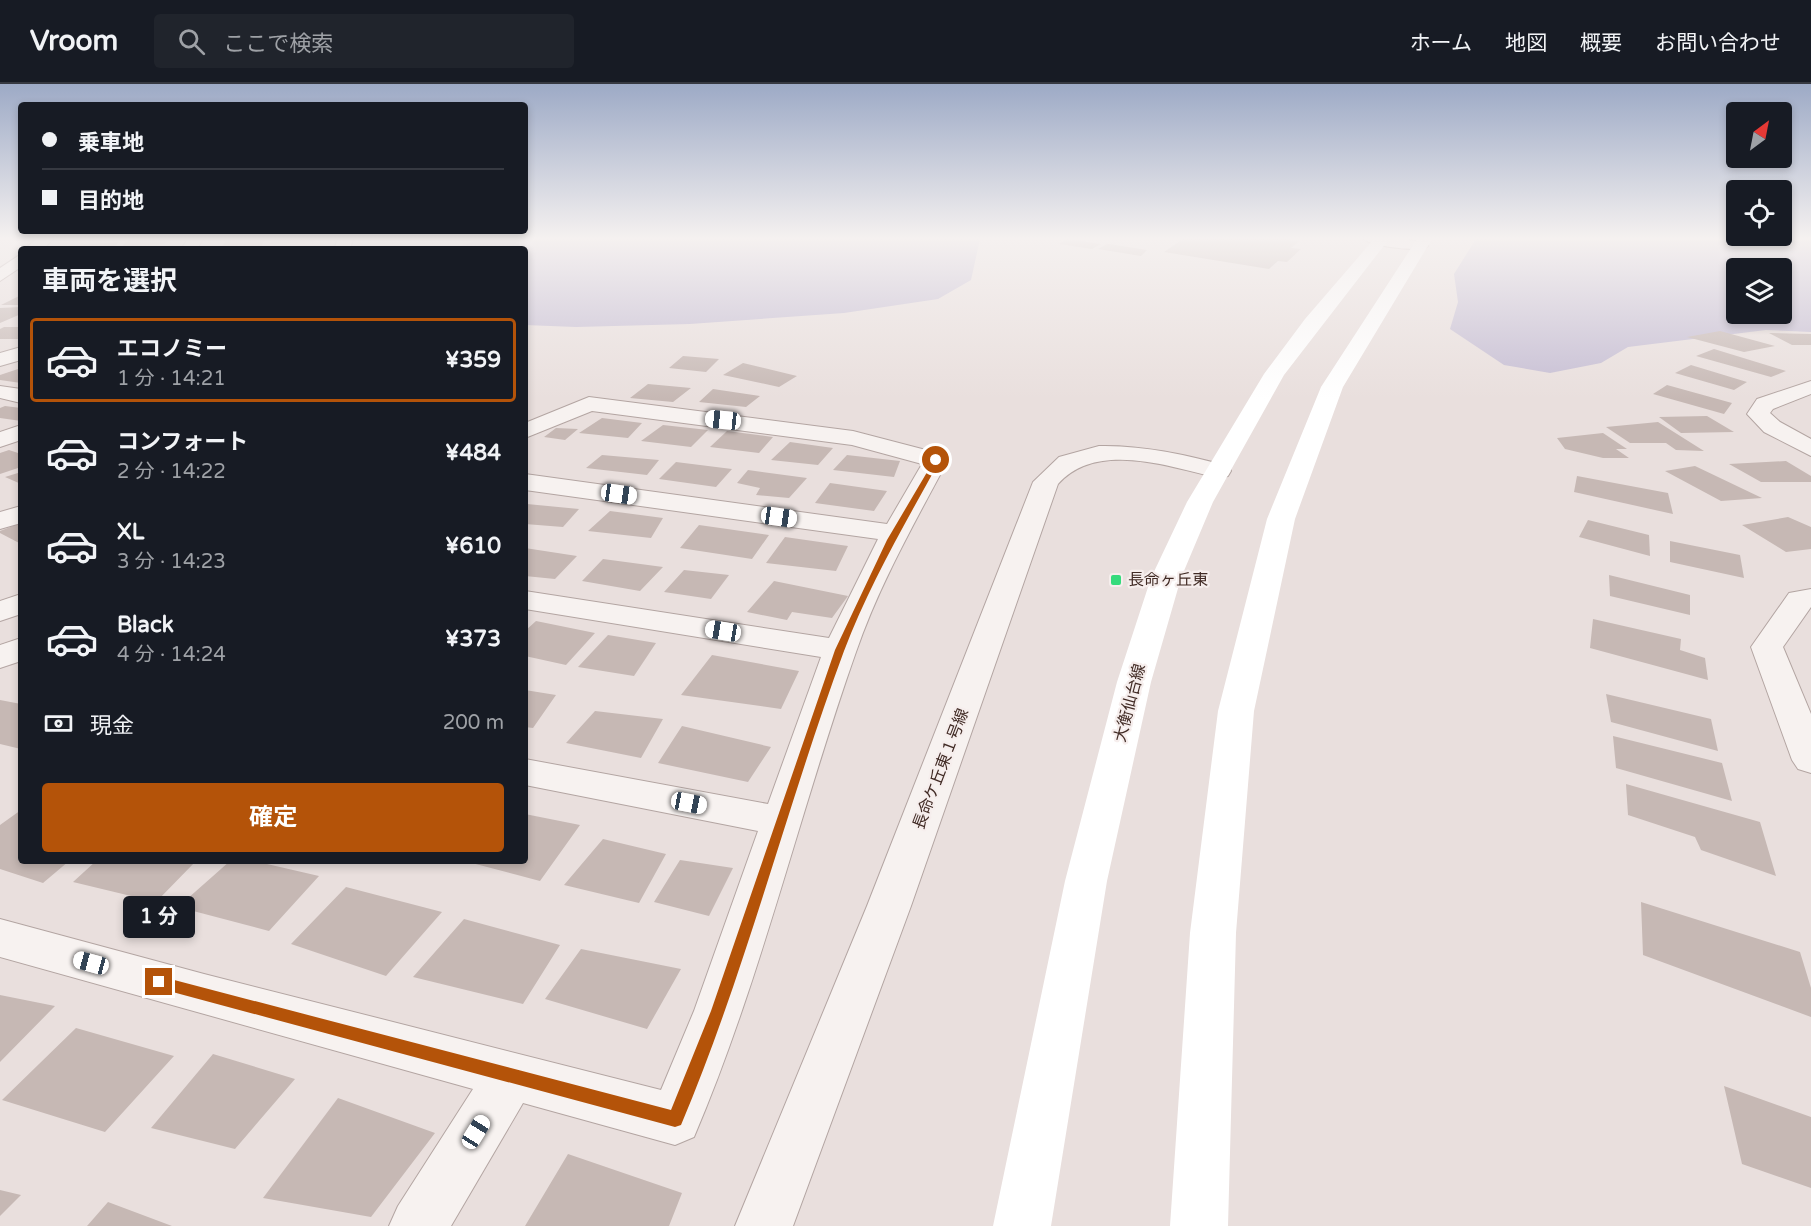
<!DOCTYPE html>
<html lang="ja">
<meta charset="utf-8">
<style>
:root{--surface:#171b24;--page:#20242c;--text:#f1f3f6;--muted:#9ea1a6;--line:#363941;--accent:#b45309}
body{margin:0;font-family:"Varela Round","Noto Sans JP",sans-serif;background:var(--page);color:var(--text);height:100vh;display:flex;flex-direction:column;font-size:22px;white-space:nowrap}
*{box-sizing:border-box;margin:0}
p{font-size:20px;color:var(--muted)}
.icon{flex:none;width:33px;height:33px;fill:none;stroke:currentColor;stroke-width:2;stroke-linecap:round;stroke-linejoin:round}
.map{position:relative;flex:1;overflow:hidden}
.side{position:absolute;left:18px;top:162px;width:510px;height:618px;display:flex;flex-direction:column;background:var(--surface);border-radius:6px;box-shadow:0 3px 9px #0003}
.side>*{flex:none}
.hud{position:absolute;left:18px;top:18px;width:510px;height:132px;border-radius:6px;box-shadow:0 3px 9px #0003;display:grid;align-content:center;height:132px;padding:0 24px;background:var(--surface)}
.needle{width:39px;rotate:32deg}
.buttons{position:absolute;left:1726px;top:18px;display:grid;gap:12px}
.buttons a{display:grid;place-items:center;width:66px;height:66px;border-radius:6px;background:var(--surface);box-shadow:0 3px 9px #0003;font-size:30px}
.end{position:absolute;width:27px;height:27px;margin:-14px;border:8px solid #b45309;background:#fff;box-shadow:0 0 0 3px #fff}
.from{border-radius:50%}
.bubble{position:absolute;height:42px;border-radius:6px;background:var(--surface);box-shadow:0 3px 9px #0003;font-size:20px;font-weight:700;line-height:42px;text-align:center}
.car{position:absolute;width:18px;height:36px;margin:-18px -9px;border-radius:8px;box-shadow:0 0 4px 2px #0007;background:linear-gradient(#fff 24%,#345 0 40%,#fff 0 76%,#345 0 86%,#fff 0)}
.hud b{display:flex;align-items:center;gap:21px;height:57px;font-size:22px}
.hud b+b{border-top:2px solid var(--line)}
.hud i{width:15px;height:15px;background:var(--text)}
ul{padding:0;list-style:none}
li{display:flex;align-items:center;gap:18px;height:84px;margin:0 12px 9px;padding:0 12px;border:3px solid transparent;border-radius:6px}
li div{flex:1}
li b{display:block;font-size:22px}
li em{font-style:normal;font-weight:700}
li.current{border-color:var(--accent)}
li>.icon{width:54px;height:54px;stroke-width:1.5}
h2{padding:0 24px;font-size:27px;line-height:72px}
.pay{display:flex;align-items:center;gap:15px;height:66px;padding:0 24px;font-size:22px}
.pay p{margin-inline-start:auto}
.primary-button{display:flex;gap:12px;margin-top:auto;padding:12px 24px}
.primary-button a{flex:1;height:69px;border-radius:6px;background:var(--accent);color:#fff;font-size:24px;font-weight:700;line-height:69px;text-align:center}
header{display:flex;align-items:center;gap:36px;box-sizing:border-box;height:84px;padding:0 30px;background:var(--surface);border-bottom:2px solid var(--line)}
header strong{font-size:28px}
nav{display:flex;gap:33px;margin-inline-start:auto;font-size:21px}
.search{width:420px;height:54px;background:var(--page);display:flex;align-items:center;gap:15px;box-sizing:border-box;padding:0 21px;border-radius:6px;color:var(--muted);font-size:22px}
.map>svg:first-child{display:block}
.green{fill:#c5bdd3;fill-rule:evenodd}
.building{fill:#c6b8b4}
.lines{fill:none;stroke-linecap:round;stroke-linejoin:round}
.minor-casing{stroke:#b3a5a2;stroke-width:2}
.tertiary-casing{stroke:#b3a5a2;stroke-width:2}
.minor{fill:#f7f2f0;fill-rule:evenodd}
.tertiary{fill:#f7f2f0;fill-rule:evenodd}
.secondary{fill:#fff;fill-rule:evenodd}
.route{fill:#b45309}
.poi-dot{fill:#35db7c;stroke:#f6eeed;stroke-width:2}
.labels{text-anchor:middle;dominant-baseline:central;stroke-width:4.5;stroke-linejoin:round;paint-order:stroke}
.poi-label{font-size:16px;fill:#412b25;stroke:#f6eeed;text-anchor:start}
.street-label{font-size:16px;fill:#412b25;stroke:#f6eeed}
</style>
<header>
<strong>Vroom</strong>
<div class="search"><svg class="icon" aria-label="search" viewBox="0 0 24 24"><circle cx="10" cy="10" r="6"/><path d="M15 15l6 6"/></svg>ここで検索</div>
<nav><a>ホーム</a><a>地図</a><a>概要</a><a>お問い合わせ</a></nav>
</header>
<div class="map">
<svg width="1811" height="1142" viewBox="0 0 1811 1142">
<rect width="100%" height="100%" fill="#e9dfdd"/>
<!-- green -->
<path class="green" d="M 482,155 L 980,155 L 971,196 L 938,215 L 844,229 L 690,240 L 576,243 L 525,241 L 525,165 L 450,165 Z
M 1476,155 L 1811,156 L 1811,248 L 1766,246 L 1628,263 L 1601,279 L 1550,289 L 1504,281 L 1450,245 L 1458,218 L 1454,190 ZM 1737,184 L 1782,184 L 1782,230 L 1737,230 Z"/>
<!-- building -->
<path class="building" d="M 171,155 L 164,160 L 121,163 L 128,156 Z
M 265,155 L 261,163 L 237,165 L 237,162 L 222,162 L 227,156 Z
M 275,155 L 315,155 L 313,158 L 269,160 Z
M 1067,155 L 1101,160 L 1092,165 L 1059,160 Z
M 1183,155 L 1290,155 L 1299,157 L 1291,164 L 1301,165 L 1287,178 L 1278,177 L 1269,185 L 1164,168 Z
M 119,158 L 112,165 L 59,165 L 64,162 Z
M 1107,160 L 1109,160 L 1147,166 L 1141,172 L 1098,165 Z
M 21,211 L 21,221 L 1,221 Z
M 21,223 L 21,230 L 0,239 L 0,224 Z
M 4,243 L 21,243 L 21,255 L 0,255 L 0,245 Z
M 1720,247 L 1775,262 L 1744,268 L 1687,253 Z
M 1769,249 L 1811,250 L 1811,261 L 1792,261 Z
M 1714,265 L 1786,287 L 1771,293 L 1696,272 Z
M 683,272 L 719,275 L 706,288 L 669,284 Z
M 743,279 L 797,292 L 779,303 L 723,291 Z
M 1691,281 L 1747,298 L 1734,306 L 1675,289 Z
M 21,284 L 21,299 L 0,296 L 0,291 Z
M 648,300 L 691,304 L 673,318 L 630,314 Z
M 1667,301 L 1732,319 L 1724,330 L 1653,310 Z
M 713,305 L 760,312 L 746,323 L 699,318 Z
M 5,322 L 21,324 L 21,337 L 0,334 L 0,324 Z
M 1707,332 L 1734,348 L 1681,349 L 1659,333 Z
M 602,334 L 642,339 L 628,354 L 579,349 Z
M 1658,338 L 1704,367 L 1676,366 L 1666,359 L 1630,359 L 1606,343 Z
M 663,341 L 708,346 L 691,363 L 641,357 Z
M 556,344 L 578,345 L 565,356 L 544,353 Z
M 727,347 L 773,353 L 759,369 L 710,363 Z
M 1603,349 L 1627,365 L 1616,365 L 1629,374 L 1603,374 L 1565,365 L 1557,354 Z
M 790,358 L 833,364 L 818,381 L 771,376 Z
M 9,366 L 21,370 L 21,383 L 0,390 L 0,369 Z
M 602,371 L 659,376 L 647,391 L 586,384 Z
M 847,371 L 900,377 L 894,393 L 833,386 Z
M 1786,377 L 1811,392 L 1811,398 L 1761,398 L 1729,380 Z
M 676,378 L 732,385 L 716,403 L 659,395 Z
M 1695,382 L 1762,414 L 1721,417 L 1665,387 Z
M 748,386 L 807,394 L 789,414 L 756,411 L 760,404 L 737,399 Z
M 21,388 L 21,400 L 5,393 Z
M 1577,392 L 1668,409 L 1673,430 L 1574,408 Z
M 830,399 L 887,407 L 874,427 L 815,419 Z
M 527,420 L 579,425 L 563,443 L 525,440 Z
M 610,427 L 663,434 L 651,454 L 588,447 Z
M 1788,433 L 1811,443 L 1811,465 L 1786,468 L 1742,441 Z
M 1588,436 L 1649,451 L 1650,472 L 1579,453 Z
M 21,439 L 21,460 L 0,449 L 0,447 Z
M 699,441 L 769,451 L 752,475 L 680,464 Z
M 785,453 L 848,462 L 836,487 L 766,479 Z
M 1670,457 L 1740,471 L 1744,494 L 1670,478 Z
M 525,464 L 577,472 L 555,495 L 525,492 Z
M 603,475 L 663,483 L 640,507 L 582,497 Z
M 684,486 L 729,491 L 711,515 L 664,508 Z
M 1609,491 L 1690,511 L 1690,531 L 1610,512 Z
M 774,497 L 848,512 L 832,534 L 792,528 L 787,536 L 747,528 Z
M 1593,535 L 1681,555 L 1680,566 L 1705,574 L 1708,596 L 1590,564 Z
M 536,537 L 595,549 L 566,581 L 525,572 L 525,547 Z
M 608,551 L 656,559 L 634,592 L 578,583 Z
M 712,571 L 799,587 L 781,625 L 681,611 Z
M 525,606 L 556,611 L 533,644 L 525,643 Z
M 1606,610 L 1711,635 L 1718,667 L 1611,638 Z
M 0,616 L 21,620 L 21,665 L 0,660 Z
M 595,627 L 663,635 L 641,674 L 566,659 Z
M 682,642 L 771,663 L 748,698 L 658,679 Z
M 1613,652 L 1722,679 L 1732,717 L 1616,684 Z
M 1626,700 L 1760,738 L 1776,792 L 1701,766 L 1695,753 L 1628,731 Z
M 21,726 L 21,777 L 69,777 L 43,799 L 0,785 L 0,741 Z
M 525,730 L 580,741 L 540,797 L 468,778 L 525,777 Z
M 603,755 L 666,770 L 639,819 L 564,801 Z
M 680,776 L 733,784 L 709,832 L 654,818 Z
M 96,777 L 196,777 L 156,818 L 73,798 Z
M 230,777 L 254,777 L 319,792 L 269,847 L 178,823 Z
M 346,803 L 442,828 L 386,892 L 291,860 Z
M 1641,818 L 1800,868 L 1811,904 L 1811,933 L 1643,871 Z
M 464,835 L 560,861 L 523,920 L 413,893 Z
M 581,865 L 681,885 L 647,945 L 545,915 Z
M 0,911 L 55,922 L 0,978 Z
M 76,944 L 174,972 L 105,1048 L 2,1016 Z
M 213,970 L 295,995 L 235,1065 L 151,1044 Z
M 1724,1002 L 1811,1033 L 1811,1104 L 1742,1080 Z
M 338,1014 L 435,1049 L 371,1133 L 263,1114 Z
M 568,1070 L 682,1109 L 669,1142 L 525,1142 Z
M 0,1106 L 21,1111 L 0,1132 Z
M 108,1118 L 172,1142 L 87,1142 Z"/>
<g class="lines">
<defs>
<path id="minor" d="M 188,155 L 203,155 L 197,165 L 181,165 Z
M 338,155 L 353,155 L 350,165 L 334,165 Z
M 21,263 L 21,276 L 0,282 L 0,269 Z
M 1811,297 L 1811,310 L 1773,325 L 1770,329 L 1780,338 L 1811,355 L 1811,372 L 1764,348 L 1747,330 L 1757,315 Z
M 0,302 L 21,305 L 21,319 L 0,314 Z
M 589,313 L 853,347 L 945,371 L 948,376 C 915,438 879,501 856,568 C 799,729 761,896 694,1053 L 675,1061 L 523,1019 L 451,1142 L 389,1142 L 398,1122 L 473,1005 L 0,873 L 0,835 L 204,890 L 661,1006 L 694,927 L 758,747 L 525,701 L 525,675 L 768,720 L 821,573 L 525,525 L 525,507 L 829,554 L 878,455 L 525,406 L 525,390 L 887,440 L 922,380 L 852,361 L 592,327 L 525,354 L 525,339 Z
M 21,341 L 21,356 L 0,363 L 0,348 Z
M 21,422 L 21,439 L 0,445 L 0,428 Z
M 1811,505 L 1811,523 L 1783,563 L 1811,630 L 1811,689 L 1798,685 L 1792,676 L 1751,563 L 1789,509 Z
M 21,510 L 21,530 L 0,537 L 0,517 Z
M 21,554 L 21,577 L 0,584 L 0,561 Z"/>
<path id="tertiary" d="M 36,155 L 53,155 L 43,165 L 25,165 Z
M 1364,155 L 1405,155 L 1425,159 L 1428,162 C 1421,169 1371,162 1364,155 Z
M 21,170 L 21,183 L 0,197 L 0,184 Z
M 1099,362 C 1143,361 1186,371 1228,382 L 1231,387 L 1228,392 L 1219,394 C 1170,383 1097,356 1058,400 L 911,822 L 793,1142 L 735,1142 L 867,822 L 1033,398 L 1059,373 Z"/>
</defs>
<!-- minor casing -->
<use href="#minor" class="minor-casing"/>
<!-- tertiary casing -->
<use href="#tertiary" class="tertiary-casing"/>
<!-- minor -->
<use href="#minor" class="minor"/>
<!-- tertiary -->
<use href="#tertiary" class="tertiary"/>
<!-- secondary -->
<path class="secondary" d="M 1374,155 L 1389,155 L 1284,291 L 1213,418 L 1181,494 L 1151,598 L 1107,797 L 1051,1142 L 993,1142 L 1065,797 L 1117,598 L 1151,494 L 1187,418 L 1264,290 L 1305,235 Z
M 1417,155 L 1432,155 L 1343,303 L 1295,435 L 1254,627 L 1236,849 L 1228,1142 L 1170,1142 L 1190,849 L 1218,627 L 1267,435 L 1321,303 Z"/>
</g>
<!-- sky -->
<linearGradient id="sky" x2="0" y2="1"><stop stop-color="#9daac6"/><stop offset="0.49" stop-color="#f5f1f0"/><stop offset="1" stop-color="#f5f1f0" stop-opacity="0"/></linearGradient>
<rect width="1811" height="315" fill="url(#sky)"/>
<!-- route -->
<path class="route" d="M 936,373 L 940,376 C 906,438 869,501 844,567 C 786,724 746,887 681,1041 L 675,1043 L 154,903 L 154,894 L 159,892 L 671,1026 L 711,927 L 835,566 L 887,456 Z"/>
<!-- markers -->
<rect class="poi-dot" x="1110" y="490" width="12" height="12" rx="3"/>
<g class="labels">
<!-- poi labels -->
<g class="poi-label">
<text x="1128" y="496">長命ヶ丘東</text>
</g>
<!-- street labels -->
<g class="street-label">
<text transform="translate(1130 619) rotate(-75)">大衡仙台線</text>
<text transform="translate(941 685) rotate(-69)">長命ケ丘東１号線</text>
</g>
</g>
</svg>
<div class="buttons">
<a><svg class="needle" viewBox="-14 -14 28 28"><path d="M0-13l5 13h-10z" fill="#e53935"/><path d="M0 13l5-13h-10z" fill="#9ea1a6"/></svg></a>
<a><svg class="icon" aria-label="locate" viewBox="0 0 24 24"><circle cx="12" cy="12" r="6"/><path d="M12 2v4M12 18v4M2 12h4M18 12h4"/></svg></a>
<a><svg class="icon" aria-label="layers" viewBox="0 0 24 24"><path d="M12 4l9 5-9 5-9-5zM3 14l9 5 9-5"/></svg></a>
</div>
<i class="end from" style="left:936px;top:376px"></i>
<i class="end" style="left:159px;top:898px"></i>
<div class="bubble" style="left:123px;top:812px;width:72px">1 分</div>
<i class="car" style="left:723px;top:336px;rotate:276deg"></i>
<i class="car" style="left:619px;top:410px;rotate:98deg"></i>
<i class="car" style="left:779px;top:433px;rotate:98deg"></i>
<i class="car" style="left:723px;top:547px;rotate:279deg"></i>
<i class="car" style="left:689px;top:719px;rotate:101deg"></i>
<i class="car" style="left:91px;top:879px;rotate:285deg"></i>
<i class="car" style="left:476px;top:1048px;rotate:32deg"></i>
<div class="hud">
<b><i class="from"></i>乗車地</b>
<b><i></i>目的地</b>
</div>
<section class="side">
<h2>車両を選択</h2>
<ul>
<li class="current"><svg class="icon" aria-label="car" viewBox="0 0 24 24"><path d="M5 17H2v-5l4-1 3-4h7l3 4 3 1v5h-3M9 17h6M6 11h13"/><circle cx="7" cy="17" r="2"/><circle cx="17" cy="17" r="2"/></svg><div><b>エコノミー</b><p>1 分 · 14:21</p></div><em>¥359</em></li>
<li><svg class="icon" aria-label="car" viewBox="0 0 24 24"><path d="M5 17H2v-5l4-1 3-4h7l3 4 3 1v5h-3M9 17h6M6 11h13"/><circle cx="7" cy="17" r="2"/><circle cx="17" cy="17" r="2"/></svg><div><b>コンフォート</b><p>2 分 · 14:22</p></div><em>¥484</em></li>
<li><svg class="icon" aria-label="car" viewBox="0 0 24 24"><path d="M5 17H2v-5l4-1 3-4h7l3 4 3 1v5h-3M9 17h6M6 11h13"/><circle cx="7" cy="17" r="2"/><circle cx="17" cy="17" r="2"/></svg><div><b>XL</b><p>3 分 · 14:23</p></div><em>¥610</em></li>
<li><svg class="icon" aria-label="car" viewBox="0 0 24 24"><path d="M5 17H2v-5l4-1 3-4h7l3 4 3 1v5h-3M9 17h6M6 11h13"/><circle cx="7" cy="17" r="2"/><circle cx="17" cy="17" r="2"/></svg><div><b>Black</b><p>4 分 · 14:24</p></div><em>¥373</em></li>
</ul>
<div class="pay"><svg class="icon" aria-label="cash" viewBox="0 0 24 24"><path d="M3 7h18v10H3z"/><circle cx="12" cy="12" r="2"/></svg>現金<p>200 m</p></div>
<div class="primary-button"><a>確定</a></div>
</section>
</div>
